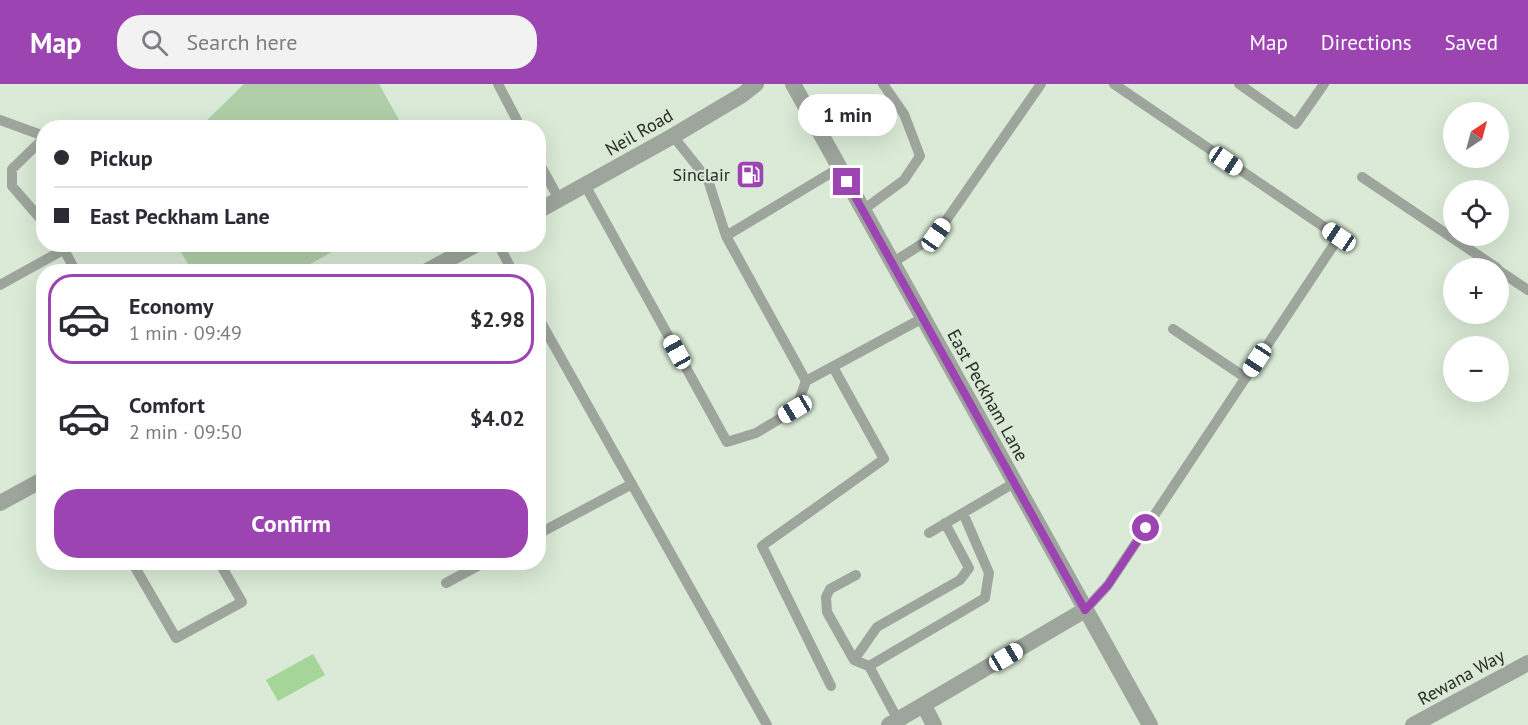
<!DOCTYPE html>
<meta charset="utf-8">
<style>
:root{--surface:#fff;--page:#f2f2f3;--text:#2b2b33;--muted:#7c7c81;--line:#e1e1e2;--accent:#9c45b2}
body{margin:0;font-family:"PT Sans",sans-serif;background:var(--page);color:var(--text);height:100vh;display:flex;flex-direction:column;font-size:22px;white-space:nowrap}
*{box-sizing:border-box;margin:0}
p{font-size:20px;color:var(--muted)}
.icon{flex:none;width:33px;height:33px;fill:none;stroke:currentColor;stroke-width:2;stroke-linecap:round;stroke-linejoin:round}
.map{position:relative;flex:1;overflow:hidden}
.side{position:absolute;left:36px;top:180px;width:510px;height:306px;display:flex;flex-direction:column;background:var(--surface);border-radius:24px;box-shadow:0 6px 24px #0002}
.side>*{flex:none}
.guide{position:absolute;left:36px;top:36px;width:510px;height:132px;border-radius:24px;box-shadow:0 6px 24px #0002;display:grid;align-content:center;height:132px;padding:0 18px;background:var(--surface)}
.needle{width:39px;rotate:36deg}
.controls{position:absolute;left:1443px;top:18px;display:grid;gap:12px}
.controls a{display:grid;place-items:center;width:66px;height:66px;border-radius:50%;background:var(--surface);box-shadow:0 6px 24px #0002;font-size:30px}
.end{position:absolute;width:27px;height:27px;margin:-14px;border:8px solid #9c45b2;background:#fff;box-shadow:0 0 0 3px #fff}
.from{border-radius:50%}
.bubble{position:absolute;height:42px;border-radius:21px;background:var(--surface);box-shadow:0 6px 24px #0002;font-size:20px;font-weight:800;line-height:42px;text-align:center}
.car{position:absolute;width:18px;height:36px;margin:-18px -9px;border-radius:8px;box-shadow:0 0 4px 2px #0007;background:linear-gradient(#fff 24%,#345 0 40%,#fff 0 76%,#345 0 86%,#fff 0)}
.guide b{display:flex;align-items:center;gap:21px;height:57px;font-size:22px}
.guide b+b{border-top:2px solid var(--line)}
.guide i{width:15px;height:15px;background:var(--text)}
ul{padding:10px 0 0;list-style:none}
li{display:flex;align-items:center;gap:18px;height:90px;margin:0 12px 9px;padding:0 6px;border:3px solid transparent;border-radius:24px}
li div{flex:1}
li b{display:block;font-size:22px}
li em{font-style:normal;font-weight:800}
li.current{border-color:var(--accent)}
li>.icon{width:54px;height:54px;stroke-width:1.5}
.cta{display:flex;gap:12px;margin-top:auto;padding:12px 18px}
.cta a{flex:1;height:69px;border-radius:24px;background:var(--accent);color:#fff;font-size:24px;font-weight:800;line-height:69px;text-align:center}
header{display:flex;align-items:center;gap:36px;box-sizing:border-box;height:84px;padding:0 30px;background:var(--accent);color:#fff}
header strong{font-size:28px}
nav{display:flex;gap:33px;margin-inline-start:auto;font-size:21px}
.search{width:420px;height:54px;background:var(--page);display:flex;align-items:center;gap:15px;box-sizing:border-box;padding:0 21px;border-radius:24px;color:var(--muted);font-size:22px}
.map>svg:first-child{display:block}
.green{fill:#b0cfa8}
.water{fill:#a5d598}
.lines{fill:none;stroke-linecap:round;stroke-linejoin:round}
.service{stroke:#9ea59d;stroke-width:10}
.minor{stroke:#9ea59d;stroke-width:16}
.tertiary{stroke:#9ea59d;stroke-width:16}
.route{stroke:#9c45b2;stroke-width:8}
.labels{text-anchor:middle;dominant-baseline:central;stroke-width:4.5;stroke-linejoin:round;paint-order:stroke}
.street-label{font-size:18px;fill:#262c25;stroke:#daead6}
.poi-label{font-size:18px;fill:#262c25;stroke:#daead6;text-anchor:end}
</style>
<header>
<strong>Map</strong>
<div class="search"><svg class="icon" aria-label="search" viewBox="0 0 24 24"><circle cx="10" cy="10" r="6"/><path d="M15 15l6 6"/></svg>Search here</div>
<nav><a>Map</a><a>Directions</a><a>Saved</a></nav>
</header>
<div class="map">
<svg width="1528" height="641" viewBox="0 0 1528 641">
<rect width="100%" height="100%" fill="#daead6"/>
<!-- green -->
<path class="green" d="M 244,0 L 379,0 L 403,43 L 200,43 Z
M 177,161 L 344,161 L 298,187 L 192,187 Z"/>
<!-- water -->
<path class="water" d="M 313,570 L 325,591 L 278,617 L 266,596 Z"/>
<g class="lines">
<!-- service -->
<path class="service" d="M 498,0 L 521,44
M 1239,0 L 1296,40 L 1324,0
M 0,36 L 44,52
M 673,52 L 708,96 L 726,152 L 806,297 L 923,234
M 44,54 L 12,85 L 12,102 L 44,139
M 538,77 L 559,115
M 1362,93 L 1497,184
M 585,101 L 727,358 L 756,349 L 796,325 L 806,297
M 863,126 L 904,96 L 920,72 L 904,30 L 883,0
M 726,152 L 839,84
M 61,160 L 76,188
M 498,160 L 513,188
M 892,179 L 936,151 L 1041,0
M 1498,186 L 1528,206
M 0,201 L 65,165
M 538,233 L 767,641
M 1173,245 L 1246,294
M 929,449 L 1014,399
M 538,450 L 632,400
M 132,478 L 176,554 L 242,518 L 219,478
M 856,491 L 830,505 L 826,513 L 827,528 L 854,576 L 869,582 L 898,636
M 446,499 L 485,478
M 1085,526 L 1108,501 L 1339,153 L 1114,0
M 854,576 L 877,543 L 960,496 L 969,484 L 945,439
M 869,582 L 985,514 L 989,489 L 963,429
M 831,602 L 762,462 L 884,375 L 833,283"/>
<!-- minor -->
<path class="minor" d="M 924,622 L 934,641
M 889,641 L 1085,526
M 1413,641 L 1528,579"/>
<!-- tertiary -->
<path class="tertiary" d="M 793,0 L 1150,641
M 538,127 L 673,52 L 742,11 L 756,0
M 425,188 L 477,160
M 0,419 L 44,395"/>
</g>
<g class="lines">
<!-- route -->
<path class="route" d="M 847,98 L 1085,526 L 1108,501 L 1146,444"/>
</g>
<!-- icons -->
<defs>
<symbol id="fuel-square" viewBox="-11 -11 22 22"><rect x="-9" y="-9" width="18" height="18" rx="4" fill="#9c45b2" stroke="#daead6"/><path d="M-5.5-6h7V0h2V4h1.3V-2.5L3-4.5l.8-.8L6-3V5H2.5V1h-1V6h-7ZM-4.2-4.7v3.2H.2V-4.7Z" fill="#fff"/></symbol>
</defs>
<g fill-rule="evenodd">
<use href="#fuel-square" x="734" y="74" width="33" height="33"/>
</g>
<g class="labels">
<!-- street labels -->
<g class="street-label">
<text transform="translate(639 48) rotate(-30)">Neil Road</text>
<text transform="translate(988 311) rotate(61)">East Peckham Lane</text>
<text transform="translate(1461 593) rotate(-29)">Rewana Way</text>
</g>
<!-- poi labels -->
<g class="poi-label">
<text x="730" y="90">Sinclair</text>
</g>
</g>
</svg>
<div class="controls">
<a><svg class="needle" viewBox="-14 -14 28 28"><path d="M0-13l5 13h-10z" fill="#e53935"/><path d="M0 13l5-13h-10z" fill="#7c7c81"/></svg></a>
<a><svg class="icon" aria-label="locate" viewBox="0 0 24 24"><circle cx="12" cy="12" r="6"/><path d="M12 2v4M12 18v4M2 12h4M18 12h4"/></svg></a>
<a>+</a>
<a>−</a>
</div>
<i class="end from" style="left:1146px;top:444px"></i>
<i class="end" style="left:847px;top:98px"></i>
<div class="bubble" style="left:798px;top:10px;width:99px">1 min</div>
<i class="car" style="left:1226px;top:77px;rotate:124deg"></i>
<i class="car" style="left:936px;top:151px;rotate:35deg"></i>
<i class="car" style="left:1339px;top:153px;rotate:304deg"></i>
<i class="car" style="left:677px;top:268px;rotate:331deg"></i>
<i class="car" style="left:1257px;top:276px;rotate:213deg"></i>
<i class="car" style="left:795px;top:325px;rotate:239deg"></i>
<i class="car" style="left:1006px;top:573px;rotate:59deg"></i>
<div class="guide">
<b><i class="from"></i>Pickup</b>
<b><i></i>East Peckham Lane</b>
</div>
<section class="side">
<ul>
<li class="current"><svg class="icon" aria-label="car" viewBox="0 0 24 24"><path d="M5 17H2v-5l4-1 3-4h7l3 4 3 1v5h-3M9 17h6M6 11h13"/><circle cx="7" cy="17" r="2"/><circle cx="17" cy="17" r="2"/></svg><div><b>Economy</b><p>1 min · 09:49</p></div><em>$2.98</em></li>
<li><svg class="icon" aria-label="car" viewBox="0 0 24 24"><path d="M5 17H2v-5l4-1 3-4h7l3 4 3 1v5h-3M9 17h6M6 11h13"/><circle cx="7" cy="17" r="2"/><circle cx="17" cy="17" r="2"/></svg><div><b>Comfort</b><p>2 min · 09:50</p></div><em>$4.02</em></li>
</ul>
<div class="cta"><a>Confirm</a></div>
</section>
</div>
